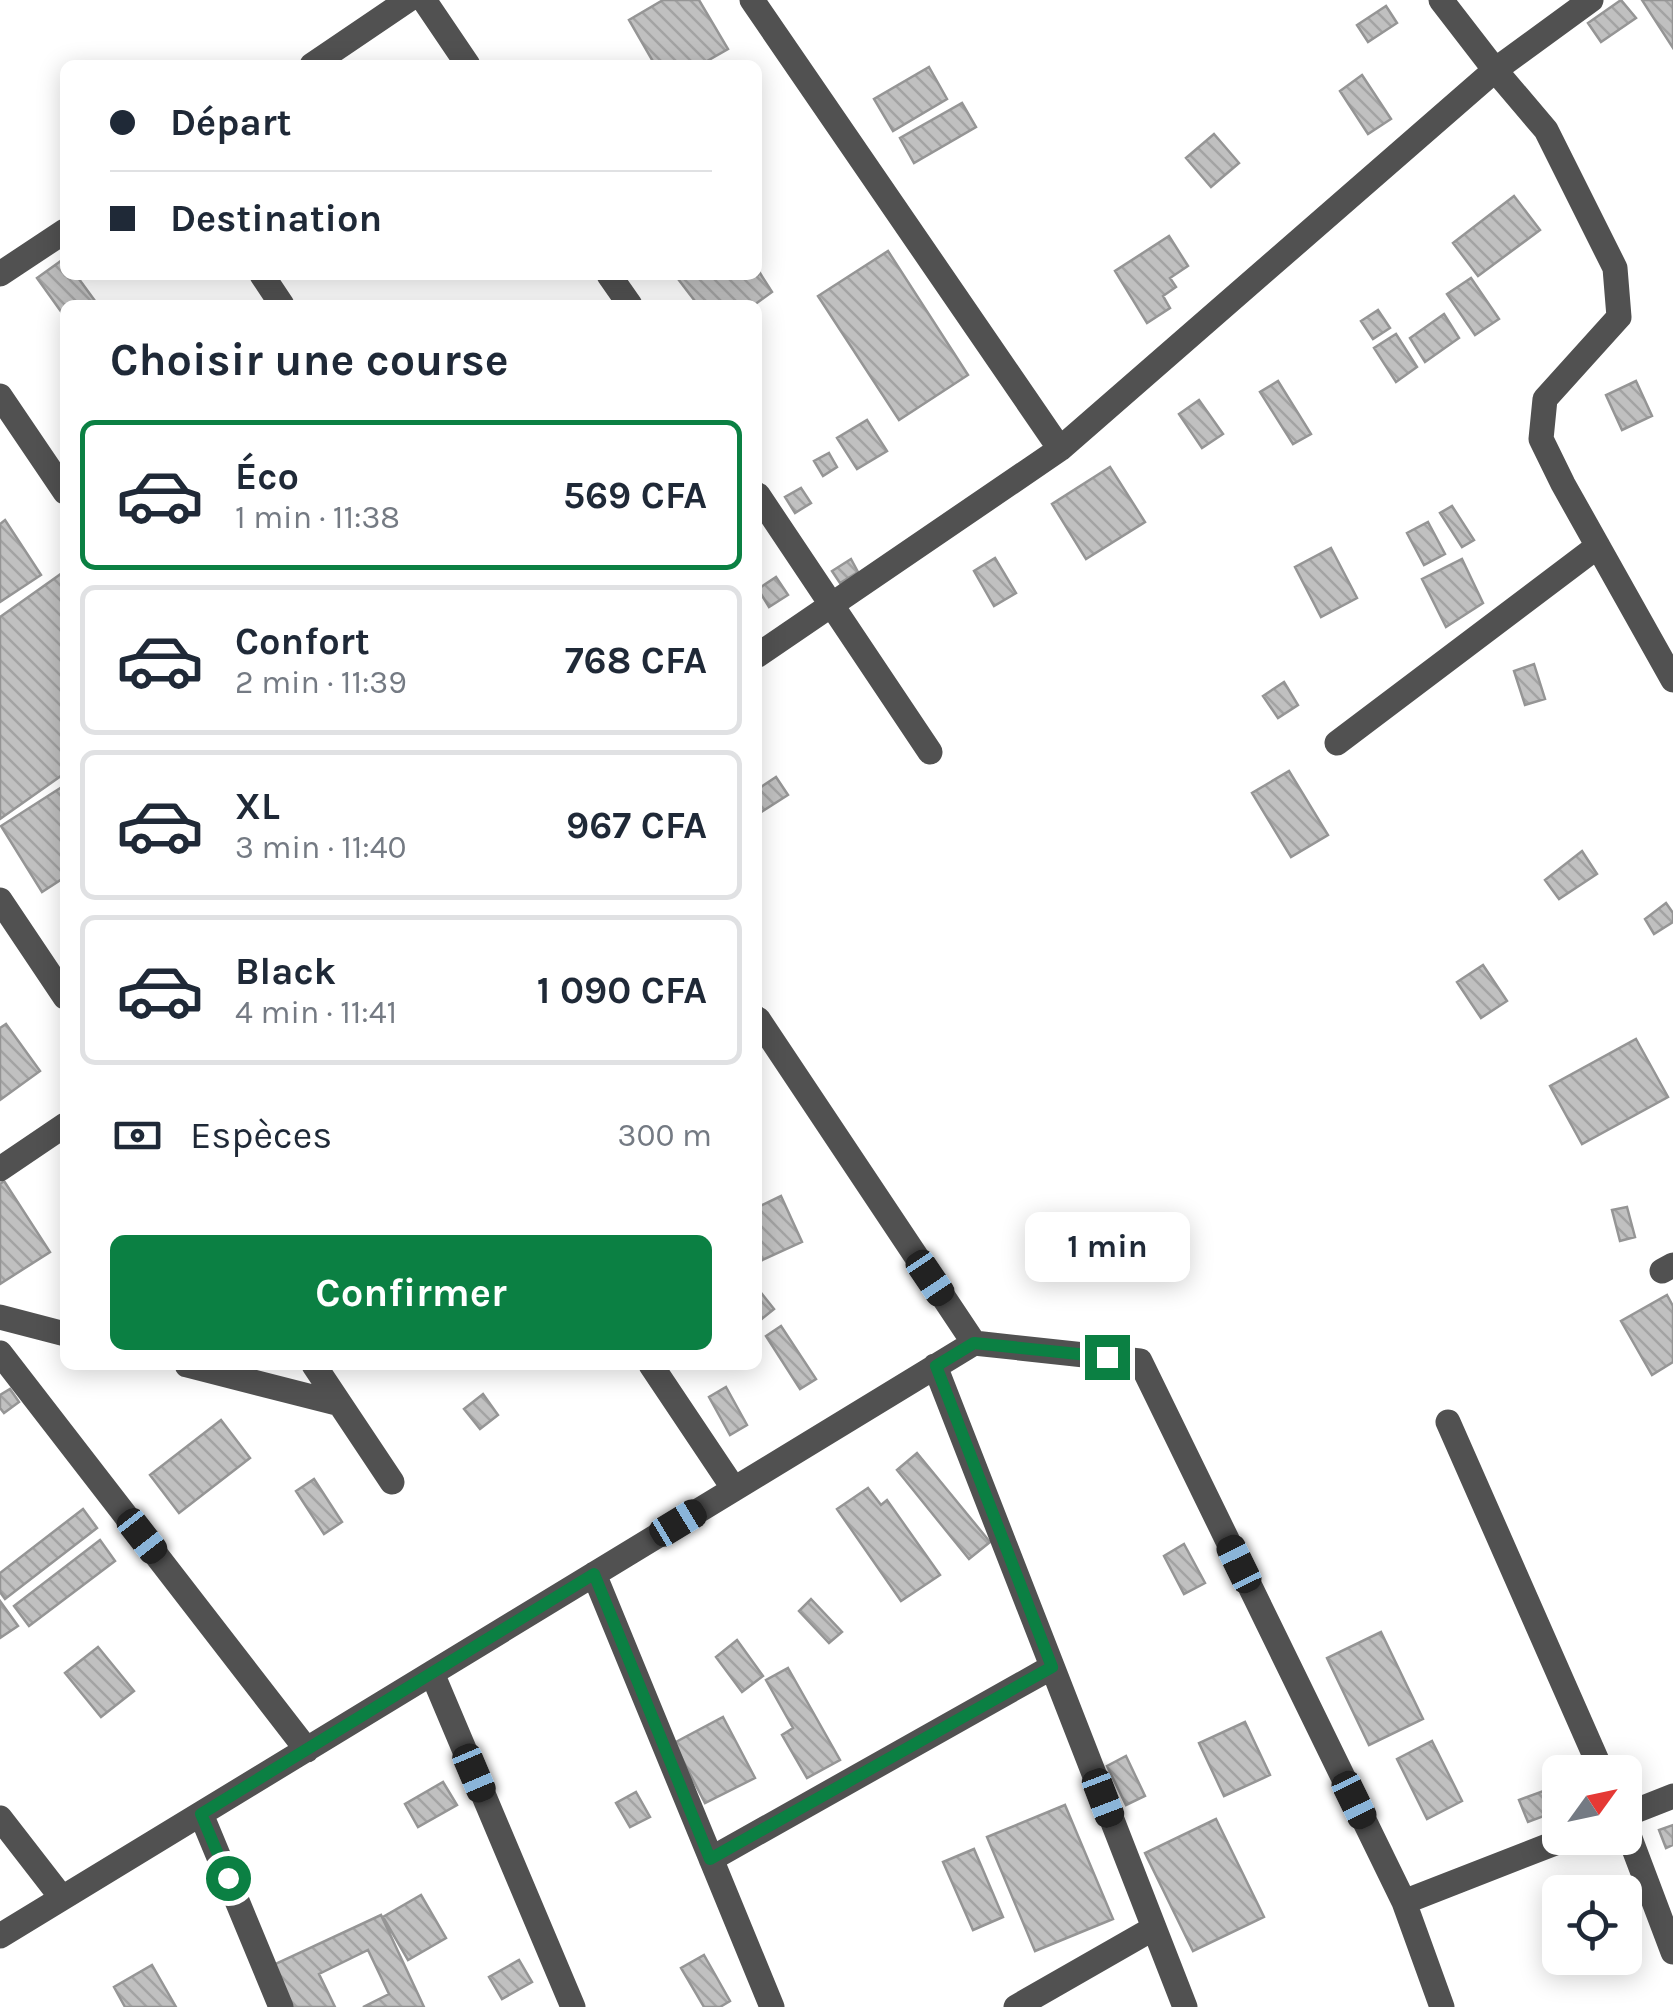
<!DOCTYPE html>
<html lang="fr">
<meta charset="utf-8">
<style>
:root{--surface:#fff;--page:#f2f2f3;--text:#1f2937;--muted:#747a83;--line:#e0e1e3;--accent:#0b8043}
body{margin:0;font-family:Karla,sans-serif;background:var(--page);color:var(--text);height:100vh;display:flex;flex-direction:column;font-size:38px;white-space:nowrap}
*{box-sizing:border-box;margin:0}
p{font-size:32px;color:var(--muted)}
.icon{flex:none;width:55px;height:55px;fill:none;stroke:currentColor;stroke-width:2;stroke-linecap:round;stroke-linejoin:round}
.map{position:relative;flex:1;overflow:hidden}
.side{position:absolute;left:60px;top:300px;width:702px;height:1070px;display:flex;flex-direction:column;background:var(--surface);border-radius:15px;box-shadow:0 5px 25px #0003}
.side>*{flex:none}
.banner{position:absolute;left:60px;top:60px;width:702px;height:220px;border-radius:15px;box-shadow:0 5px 25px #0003;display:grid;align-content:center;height:220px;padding:0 50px;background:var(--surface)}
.needle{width:65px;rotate:57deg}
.fabs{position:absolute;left:1542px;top:1755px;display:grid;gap:20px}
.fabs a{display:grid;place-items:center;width:100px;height:100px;border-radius:15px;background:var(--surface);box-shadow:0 5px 25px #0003;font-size:50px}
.end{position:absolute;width:45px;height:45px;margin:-22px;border:12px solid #0b8043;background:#fff;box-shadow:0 0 0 5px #fff}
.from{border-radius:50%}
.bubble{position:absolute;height:70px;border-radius:15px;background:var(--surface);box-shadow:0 5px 25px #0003;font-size:32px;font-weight:700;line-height:70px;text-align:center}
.car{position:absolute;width:30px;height:60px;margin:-30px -15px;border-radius:12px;box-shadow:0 0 8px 2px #0007;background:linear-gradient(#222 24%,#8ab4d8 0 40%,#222 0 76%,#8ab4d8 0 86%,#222 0)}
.banner b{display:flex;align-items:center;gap:35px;height:95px;font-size:38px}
.banner b+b{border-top:2px solid var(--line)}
.banner i{width:25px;height:25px;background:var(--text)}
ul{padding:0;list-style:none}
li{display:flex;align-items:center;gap:30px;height:150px;margin:0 20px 15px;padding:0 30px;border:5px solid var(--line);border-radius:15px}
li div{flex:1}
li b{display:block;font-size:38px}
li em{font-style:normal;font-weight:700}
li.active{border-color:var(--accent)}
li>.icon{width:90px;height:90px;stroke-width:1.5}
h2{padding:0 50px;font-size:45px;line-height:120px}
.pay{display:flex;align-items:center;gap:25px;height:110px;padding:0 50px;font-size:38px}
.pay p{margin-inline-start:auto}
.button{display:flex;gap:20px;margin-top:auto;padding:20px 50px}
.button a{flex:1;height:115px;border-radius:15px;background:var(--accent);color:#fff;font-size:40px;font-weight:700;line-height:115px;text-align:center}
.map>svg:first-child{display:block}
.building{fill:url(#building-back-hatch);stroke:#959595;stroke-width:2.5}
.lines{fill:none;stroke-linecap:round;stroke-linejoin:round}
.minor{stroke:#515151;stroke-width:25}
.route{stroke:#0b8043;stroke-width:12}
</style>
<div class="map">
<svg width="1673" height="2007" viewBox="0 0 1673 2007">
<defs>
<pattern id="building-back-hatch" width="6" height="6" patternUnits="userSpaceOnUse" patternTransform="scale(2.5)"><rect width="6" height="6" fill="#c0c0c0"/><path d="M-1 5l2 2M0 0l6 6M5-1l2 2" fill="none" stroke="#a3a3a3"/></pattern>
</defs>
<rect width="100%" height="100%" fill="#fff"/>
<!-- building -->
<path class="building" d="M 663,0 L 699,0 L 728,49 L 700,65 L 655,65 L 629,20 Z
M 1621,0 L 1636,18 L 1601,42 L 1588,23 Z
M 1642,0 L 1673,0 L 1673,48 Z
M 1386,6 L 1397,23 L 1368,42 L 1357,25 Z
M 929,67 L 947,99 L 893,131 L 874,99 Z
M 1362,75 L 1391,119 L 1368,134 L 1340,91 Z
M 962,103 L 976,127 L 914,163 L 900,138 Z
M 1214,134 L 1239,163 L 1211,187 L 1186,158 Z
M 1514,196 L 1540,230 L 1478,276 L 1453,243 Z
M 1169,236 L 1188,266 L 1170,278 L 1176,287 L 1163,296 L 1170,308 L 1147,323 L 1115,271 Z
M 888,251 L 968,375 L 899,420 L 818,296 Z
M 65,258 L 65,275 L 76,275 L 98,305 L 65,305 L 65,317 L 37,278 Z
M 758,270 L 772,292 L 754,305 L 698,305 L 675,275 L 758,275 Z
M 1471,278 L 1499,319 L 1475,335 L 1447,294 Z
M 1378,310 L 1390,328 L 1373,339 L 1361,321 Z
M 1444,314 L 1459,338 L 1425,362 L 1410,338 Z
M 1396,334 L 1417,367 L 1396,382 L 1374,348 Z
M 1278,381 L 1311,434 L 1293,444 L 1260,392 Z
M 1636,381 L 1652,416 L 1622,430 L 1606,395 Z
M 1199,400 L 1223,434 L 1202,448 L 1179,414 Z
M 867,420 L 887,451 L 857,469 L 837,438 Z
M 829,453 L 837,467 L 823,476 L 814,461 Z
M 1110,467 L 1145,522 L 1086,559 L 1052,504 Z
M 801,488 L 811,503 L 795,513 L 785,497 Z
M 1452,506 L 1474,540 L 1462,547 L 1440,513 Z
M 5,520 L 41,575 L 0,602 L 0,524 Z
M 1428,522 L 1445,554 L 1424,565 L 1407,533 Z
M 1331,548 L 1357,598 L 1321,617 L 1295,567 Z
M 995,558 L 1016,593 L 994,606 L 974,571 Z
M 851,559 L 858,572 L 840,583 L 832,571 Z
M 1462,559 L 1483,603 L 1446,627 L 1422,579 Z
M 65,571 L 65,773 L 0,819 L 0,617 Z
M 776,577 L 788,595 L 769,607 L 758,589 Z
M 1534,664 L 1545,699 L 1525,705 L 1514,671 Z
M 1284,682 L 1298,705 L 1278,718 L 1263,696 Z
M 1289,771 L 1328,835 L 1291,857 L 1252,793 Z
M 776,777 L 788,795 L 758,814 L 758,789 Z
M 65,785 L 65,877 L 42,892 L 1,826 Z
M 1582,851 L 1597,874 L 1559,899 L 1545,880 Z
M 1666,903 L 1673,913 L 1673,922 L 1654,934 L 1645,919 Z
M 1483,965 L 1507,1001 L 1481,1018 L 1457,982 Z
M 6,1024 L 40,1071 L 0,1100 L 0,1028 Z
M 1636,1039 L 1668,1097 L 1582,1144 L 1550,1086 Z
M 4,1181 L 50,1252 L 0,1284 L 0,1184 Z
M 781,1196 L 802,1242 L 758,1262 L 758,1207 Z
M 1627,1207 L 1635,1237 L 1620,1241 L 1612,1210 Z
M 758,1289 L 774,1309 L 758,1322 Z
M 1667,1295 L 1673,1306 L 1673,1362 L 1652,1375 L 1621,1321 Z
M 781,1326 L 816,1379 L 800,1389 L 766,1336 Z
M 726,1387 L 747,1425 L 730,1435 L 709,1397 Z
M 10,1389 L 19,1402 L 4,1413 L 0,1408 L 0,1395 Z
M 483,1394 L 498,1415 L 480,1429 L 464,1409 Z
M 221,1420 L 250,1458 L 179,1513 L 150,1475 Z
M 917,1453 L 990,1542 L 969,1559 L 897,1470 Z
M 314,1479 L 342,1522 L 324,1534 L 296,1491 Z
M 868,1488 L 881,1505 L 887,1500 L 940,1575 L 901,1601 L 837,1509 Z
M 83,1509 L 97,1528 L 5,1599 L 0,1592 L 0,1573 Z
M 100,1540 L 115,1561 L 29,1626 L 14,1606 Z
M 1184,1544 L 1205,1583 L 1184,1594 L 1164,1556 Z
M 811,1599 L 842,1632 L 829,1643 L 799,1611 Z
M 0,1601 L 18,1626 L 0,1638 Z
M 1381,1632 L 1423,1719 L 1369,1745 L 1327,1658 Z
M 737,1640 L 763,1676 L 742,1692 L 716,1657 Z
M 98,1647 L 134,1691 L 101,1717 L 65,1673 Z
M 788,1668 L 840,1760 L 807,1778 L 782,1735 L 793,1728 L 766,1680 Z
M 723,1717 L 755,1778 L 705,1803 L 674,1743 Z
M 1245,1722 L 1270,1775 L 1224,1796 L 1199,1743 Z
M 1432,1741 L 1462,1801 L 1427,1819 L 1397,1759 Z
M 1126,1756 L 1145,1796 L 1126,1805 L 1107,1766 Z
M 443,1782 L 457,1805 L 418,1827 L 405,1804 Z
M 1557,1786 L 1560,1794 L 1560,1810 L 1528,1822 L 1519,1800 Z
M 636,1792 L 650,1817 L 630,1827 L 616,1803 Z
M 1065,1805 L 1113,1919 L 1035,1951 L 987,1837 Z
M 1216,1819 L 1264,1917 L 1193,1951 L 1145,1853 Z
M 1673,1825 L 1673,1845 L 1666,1848 L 1659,1830 Z
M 974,1849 L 1003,1917 L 973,1930 L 943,1862 Z
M 421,1895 L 446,1938 L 408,1960 L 383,1917 Z
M 381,1915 L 424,2007 L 363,2007 L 389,1994 L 368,1950 L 319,1974 L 335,2007 L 292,2007 L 273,1965 Z
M 704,1955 L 730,2001 L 720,2007 L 704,2007 L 681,1968 Z
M 519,1960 L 532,1982 L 502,1999 L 489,1977 Z
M 152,1965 L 176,2007 L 125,2007 L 114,1987 Z"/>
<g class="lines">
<!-- minor -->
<path class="minor" d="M 424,0 L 468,65
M 752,0 L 1060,449
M 1441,0 L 1495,70 L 1546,130 L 1615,268 L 1619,317 L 1545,399 L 1541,439 L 1563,484 L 1673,680
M 312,65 L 408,0
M 0,274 L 65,231
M 262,275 L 282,305
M 609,275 L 630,305
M 0,396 L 65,492
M 758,495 L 930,752
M 758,655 L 1060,449 L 1495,70 L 1591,0
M 1337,743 L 1598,546
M 0,900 L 65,997
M 758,1019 L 974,1343
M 0,1169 L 65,1125
M 1662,1271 L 1673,1265
M 0,1317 L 65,1334
M 0,1353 L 307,1750
M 187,1365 L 340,1404
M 314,1365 L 392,1482
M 651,1365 L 734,1489
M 935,1366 L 1185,2007
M 1448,1422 L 1602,1772
M 594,1574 L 772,2007
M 432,1673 L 573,2007
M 201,1814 L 281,2007
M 1625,1815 L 1673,1796
M 0,1818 L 62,1898
M 1625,1825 L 1673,1952
M 711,1859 L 1052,1667
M 1404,1902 L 1568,1838
M 0,1936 L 974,1343 L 1140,1361 L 1404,1902 L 1442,2007
M 1016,2007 L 1154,1928"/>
</g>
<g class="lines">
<!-- route -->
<path class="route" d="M 228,1878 L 201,1814 L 594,1574 L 710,1859 L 1052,1667 L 936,1366 L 974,1343 L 1107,1357"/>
</g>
</svg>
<div class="fabs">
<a><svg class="needle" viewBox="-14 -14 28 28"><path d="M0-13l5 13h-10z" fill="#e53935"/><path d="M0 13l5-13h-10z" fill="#747a83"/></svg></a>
<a><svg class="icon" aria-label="locate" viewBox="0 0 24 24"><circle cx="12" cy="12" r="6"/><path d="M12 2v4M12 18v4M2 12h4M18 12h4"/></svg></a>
</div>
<i class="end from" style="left:228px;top:1878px"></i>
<i class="end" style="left:1107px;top:1357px"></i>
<div class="bubble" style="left:1025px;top:1212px;width:165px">1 min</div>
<i class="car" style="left:930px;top:1278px;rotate:146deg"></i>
<i class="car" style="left:678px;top:1523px;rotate:59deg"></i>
<i class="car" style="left:142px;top:1536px;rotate:142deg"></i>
<i class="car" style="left:1239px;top:1564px;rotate:334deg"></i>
<i class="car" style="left:474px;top:1773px;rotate:157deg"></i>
<i class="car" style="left:1103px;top:1798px;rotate:159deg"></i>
<i class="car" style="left:1354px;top:1800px;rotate:154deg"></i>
<div class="banner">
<b><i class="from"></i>Départ</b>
<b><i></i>Destination</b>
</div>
<section class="side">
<h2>Choisir une course</h2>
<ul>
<li class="active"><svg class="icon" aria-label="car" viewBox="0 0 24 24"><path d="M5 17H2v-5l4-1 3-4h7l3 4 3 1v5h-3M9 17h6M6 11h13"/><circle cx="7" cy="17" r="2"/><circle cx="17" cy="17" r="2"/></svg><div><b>Éco</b><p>1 min · 11:38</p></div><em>569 CFA</em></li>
<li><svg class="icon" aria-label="car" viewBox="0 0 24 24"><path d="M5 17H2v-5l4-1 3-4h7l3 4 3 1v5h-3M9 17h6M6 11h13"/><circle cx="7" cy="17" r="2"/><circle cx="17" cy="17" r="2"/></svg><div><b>Confort</b><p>2 min · 11:39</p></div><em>768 CFA</em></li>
<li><svg class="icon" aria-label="car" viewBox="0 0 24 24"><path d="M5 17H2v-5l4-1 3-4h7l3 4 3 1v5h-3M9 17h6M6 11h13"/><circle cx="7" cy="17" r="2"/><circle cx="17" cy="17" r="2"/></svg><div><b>XL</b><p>3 min · 11:40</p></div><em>967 CFA</em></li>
<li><svg class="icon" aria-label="car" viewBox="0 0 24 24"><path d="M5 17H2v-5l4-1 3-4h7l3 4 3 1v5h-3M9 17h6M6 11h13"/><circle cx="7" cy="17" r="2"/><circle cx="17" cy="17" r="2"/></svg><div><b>Black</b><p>4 min · 11:41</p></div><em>1 090 CFA</em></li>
</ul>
<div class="pay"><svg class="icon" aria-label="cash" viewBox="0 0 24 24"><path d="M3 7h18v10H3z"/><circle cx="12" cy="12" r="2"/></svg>Espèces<p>300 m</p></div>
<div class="button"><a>Confirmer</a></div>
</section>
</div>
